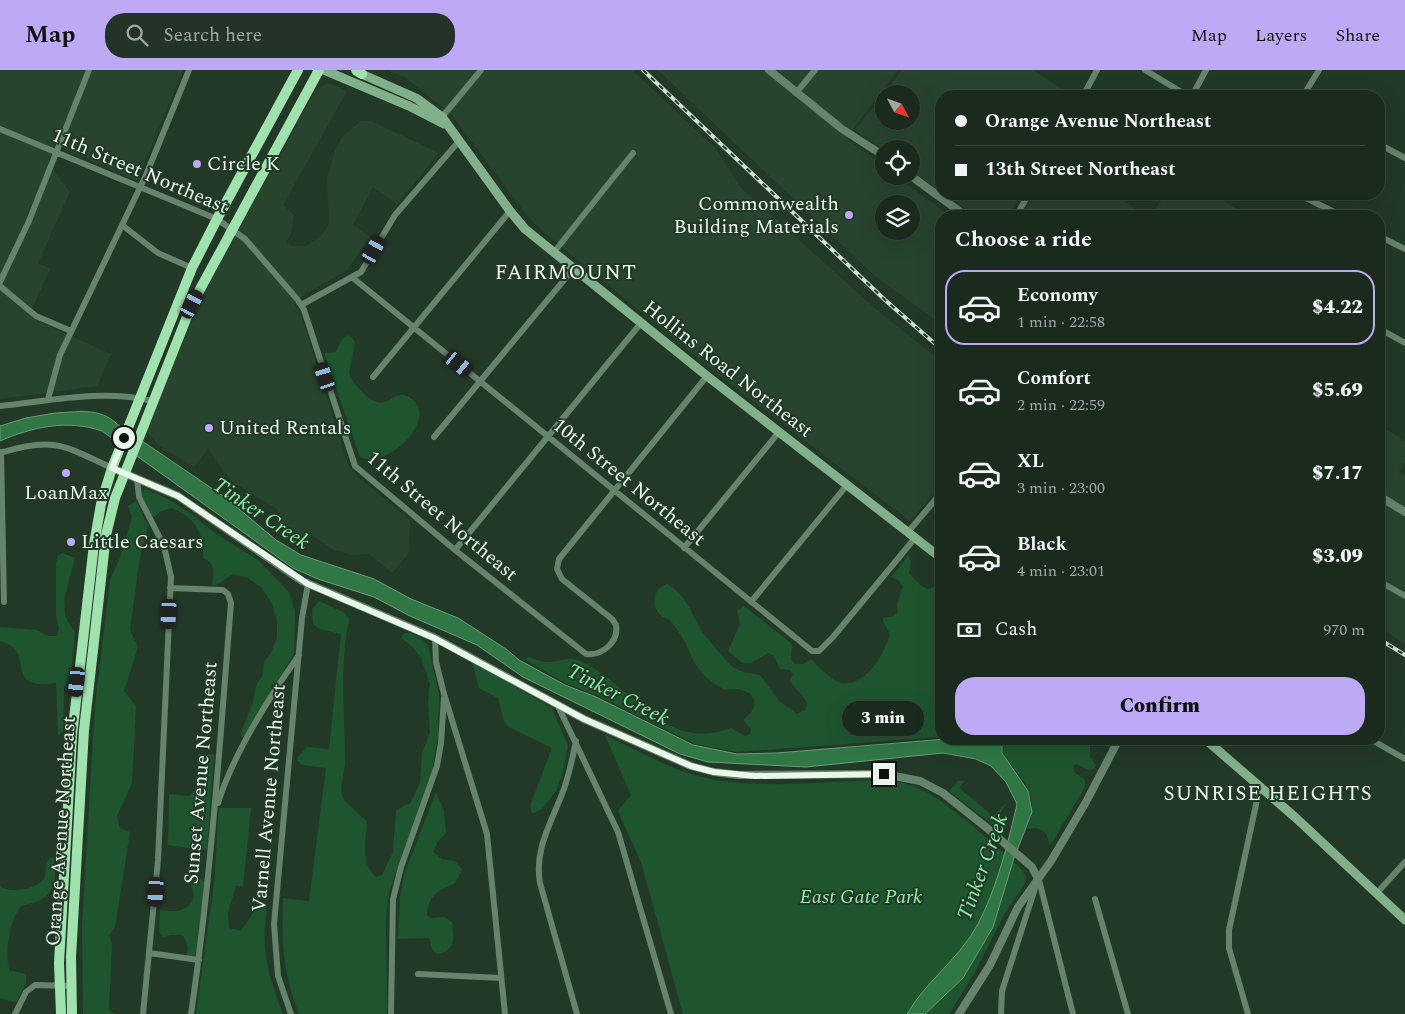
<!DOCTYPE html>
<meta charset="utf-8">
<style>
:root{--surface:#1a2b1e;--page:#233327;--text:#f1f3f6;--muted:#9fa7a4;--line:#38473c;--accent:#bda9f5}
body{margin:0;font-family:Spectral,serif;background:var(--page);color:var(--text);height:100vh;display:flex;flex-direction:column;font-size:19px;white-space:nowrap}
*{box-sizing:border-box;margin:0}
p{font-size:16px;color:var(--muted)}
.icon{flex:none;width:28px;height:28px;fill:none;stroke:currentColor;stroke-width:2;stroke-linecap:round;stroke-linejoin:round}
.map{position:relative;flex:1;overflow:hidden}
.details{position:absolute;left:935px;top:140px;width:450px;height:535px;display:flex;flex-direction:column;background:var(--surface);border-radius:20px;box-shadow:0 5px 20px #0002,0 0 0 1px var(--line)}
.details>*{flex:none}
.top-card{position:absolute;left:935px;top:20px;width:450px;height:110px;border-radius:20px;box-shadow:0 5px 20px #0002,0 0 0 1px var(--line);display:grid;align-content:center;height:110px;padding:0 20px;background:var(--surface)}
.needle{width:32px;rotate:131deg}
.tools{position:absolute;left:875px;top:15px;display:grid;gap:10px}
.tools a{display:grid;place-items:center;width:45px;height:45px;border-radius:50%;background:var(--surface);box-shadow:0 5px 20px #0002,0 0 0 1px var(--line);font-size:25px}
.end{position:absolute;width:22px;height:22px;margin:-11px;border:6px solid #e9f7eb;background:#111;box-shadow:0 0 0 2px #111}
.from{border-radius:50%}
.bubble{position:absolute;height:35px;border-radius:18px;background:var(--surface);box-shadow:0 5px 20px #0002,0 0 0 1px var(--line);font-size:16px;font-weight:800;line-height:35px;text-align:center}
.car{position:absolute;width:15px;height:30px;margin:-15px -8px;border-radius:6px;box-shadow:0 0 4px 1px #0007;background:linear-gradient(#222 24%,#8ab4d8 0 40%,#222 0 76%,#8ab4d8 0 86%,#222 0)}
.top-card b{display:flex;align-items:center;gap:18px;height:48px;font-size:19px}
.top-card b+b{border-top:1px solid var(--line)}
.top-card i{width:12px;height:12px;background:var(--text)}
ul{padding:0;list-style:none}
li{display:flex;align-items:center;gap:15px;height:75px;margin:0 10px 8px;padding:0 10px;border:2px solid transparent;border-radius:20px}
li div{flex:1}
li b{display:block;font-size:19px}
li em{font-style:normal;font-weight:800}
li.active{border-color:var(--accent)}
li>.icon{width:45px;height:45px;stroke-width:1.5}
h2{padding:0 20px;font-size:22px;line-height:60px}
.pay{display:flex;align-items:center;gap:12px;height:55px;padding:0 20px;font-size:19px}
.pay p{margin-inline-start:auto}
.primary-button{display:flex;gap:10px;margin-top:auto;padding:10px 20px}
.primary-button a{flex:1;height:58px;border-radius:20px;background:var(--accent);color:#111;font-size:20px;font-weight:800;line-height:58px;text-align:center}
header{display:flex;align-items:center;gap:30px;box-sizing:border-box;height:70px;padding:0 25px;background:var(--accent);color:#111}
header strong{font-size:24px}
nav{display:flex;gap:28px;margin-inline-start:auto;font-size:18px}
.search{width:350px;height:45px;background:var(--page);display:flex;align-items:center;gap:12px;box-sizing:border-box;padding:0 18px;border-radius:20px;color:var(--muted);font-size:19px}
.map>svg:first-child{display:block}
.built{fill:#28442f;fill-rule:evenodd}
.green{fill:#1e552f}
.water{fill:#307745;stroke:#689d77}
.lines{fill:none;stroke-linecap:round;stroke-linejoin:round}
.minor{stroke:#66836c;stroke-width:6}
.tertiary{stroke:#66836c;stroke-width:8}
.secondary{stroke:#82b08b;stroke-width:9}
.trunk{stroke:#a0e2ae;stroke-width:10}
.rail-casing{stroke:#d1e0d3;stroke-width:4}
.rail{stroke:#233928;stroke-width:2;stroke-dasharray:5.5;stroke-linecap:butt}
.route{stroke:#e9f7eb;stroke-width:6}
.poi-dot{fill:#bda9f5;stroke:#233928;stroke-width:2}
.labels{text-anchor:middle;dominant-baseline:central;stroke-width:4;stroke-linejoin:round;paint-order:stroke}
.poi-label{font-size:20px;fill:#e9f7eb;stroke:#233928;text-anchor:start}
.street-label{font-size:20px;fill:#e9f7eb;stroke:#233928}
.park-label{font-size:20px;font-style:italic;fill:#8fefa6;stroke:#233928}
.neighbourhood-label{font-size:21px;letter-spacing:1px;fill:#e9f7eb;stroke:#233928}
.water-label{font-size:21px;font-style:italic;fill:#8ceba3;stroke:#233928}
</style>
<header>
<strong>Map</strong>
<div class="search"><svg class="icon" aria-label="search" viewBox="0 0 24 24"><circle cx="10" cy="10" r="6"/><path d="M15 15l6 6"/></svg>Search here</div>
<nav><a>Map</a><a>Layers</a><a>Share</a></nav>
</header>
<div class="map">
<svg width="1405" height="944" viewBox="0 0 1405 944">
<rect width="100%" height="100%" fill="#233928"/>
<!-- built -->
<path class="built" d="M 0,0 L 183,0 L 137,111 L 55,75 L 48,93 L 70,122 L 38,193 L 50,199 L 32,239 L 36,250 L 111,284 L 97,316 L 0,329 Z
M 388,0 L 632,0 L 716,79 L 741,118 L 878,241 L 941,291 L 941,419 L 939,418 L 910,451 L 702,292 L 551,168 L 528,147 L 452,45 L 405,7 Z
M 658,0 L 898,0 L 846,68 L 884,97 L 884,106 L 896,106 L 950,146 L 941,146 L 941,254 L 875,206 ZM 884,134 L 911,134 L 911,161 L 884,161 Z
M 900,0 L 1033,0 L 1072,26 L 941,26 L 941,122 L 911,100 L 911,79 L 884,80 L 855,60 L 884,24 L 884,51 L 911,51 L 911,24 L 884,24 L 901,1 Z
M 328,13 L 347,21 L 283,135 L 294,145 L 291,164 L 286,172 L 292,176 L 306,176 L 321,166 L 329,154 L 327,109 L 335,81 L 342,67 L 361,51 L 371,51 L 439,83 L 397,134 L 373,117 L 353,155 L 370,167 L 347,200 L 305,224 L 294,234 L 301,246 L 348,395 L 359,408 L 410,450 L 408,484 L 392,503 L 369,484 L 352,485 L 334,480 L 312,465 L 304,474 L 284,456 L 277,439 L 231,411 L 208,379 L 194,397 L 159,376 L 146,360 L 203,225 L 316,20 Z
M 944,124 L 1021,124 L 1008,146 L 975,146 Z
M 1034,124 L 1114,124 L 1145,146 L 1021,146 Z
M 1167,124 L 1210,124 L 1250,146 L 1149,146 Z
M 1379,355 L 1405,371 L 1405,392 L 1399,402 L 1405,406 L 1405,574 L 1379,557 Z"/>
<!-- green -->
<path class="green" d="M 349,265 L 355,272 L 349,303 C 352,313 372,337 385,332 C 395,329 398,319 412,329 C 438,350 388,399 360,387 L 324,283 L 336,282 L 342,269 Z
M 145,419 L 168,429 L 194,446 L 216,464 L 258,490 L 289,522 L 295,541 L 294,583 L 245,666 L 242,667 L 241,663 L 253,632 L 256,616 L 263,604 L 264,592 L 271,583 L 277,568 L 277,552 L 272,534 L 262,518 L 248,508 L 233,504 L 216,515 L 212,515 C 213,503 216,493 203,488 C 204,463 196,448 172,438 L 161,441 L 154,447 L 151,445 L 141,425 Z
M 136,431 L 148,456 L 139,492 L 130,560 L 138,577 L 124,621 L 136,636 L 132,713 L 117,746 L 120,758 L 130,762 L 115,857 L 109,865 L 112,875 L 109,939 L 114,944 L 83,944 L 82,856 L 95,636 L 110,510 L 120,488 L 132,447 L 128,436 Z
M 62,483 L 75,488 L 64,529 L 65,546 L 75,563 L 71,605 L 64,617 L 63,661 L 58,666 L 56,613 C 0,621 39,581 0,571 L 0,557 L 37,560 L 48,566 L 57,566 L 59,559 L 56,546 L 56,493 L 58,486 Z
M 908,486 L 911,491 L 909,503 L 920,515 L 928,519 L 936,516 L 941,509 L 941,667 L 737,682 L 695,674 L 597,625 L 567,614 L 524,589 L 530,587 C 534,589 539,591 544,592 C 555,594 568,586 578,590 C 632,613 663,684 731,658 L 745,666 L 750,664 L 751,659 L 743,650 C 767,632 750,615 725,620 C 687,599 696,583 673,554 C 670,549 664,548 660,545 C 650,534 654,518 667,514 C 683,522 691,541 699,556 C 702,563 729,595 734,598 C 742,602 750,604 760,605 L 779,631 L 797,644 L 805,640 L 807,633 C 802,623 795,620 790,610 L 793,604 L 790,600 L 780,599 L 773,585 L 768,583 L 751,593 L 743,593 L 728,581 L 740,554 L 737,541 L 744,536 L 792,574 L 791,589 L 795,594 L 803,594 L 811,589 C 819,597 830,610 841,613 C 866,617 885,583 890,564 L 883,551 L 883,548 L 894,546 L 898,542 L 897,535 L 903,516 L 898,510 L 891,507 Z
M 319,531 L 345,543 L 349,549 C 339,597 345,645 345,694 C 344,704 340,715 342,725 C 342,731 362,746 367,752 C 366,770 360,794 376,807 L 382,805 L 393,782 L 396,741 L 405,735 L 410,734 L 420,713 L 422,684 L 430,662 L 428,632 L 430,614 L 421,588 L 413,577 L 401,568 L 404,563 C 413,562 422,568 428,575 L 439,625 L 438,666 L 432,702 L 389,822 L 386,847 L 387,944 L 299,944 C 282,899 282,876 283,828 L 309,831 L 326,698 L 302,695 L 297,690 L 298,687 L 307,677 L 329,679 L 341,564 L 320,559 L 313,554 L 312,539 Z
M 472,592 L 552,638 L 568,676 L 563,702 L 556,721 L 542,739 L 534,743 L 531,742 L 530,736 L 552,678 L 509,657 L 504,651 L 498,628 L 479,618 Z
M 605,665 C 632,678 660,694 688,703 C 750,723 826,710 890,710 C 902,713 915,716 926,722 C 958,740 994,775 1022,799 L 1026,808 L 1025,813 L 1005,843 L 974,904 L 949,944 L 683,944 L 641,792 L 618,741 L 631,725 Z
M 999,669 L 1090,669 L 1090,687 L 1096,695 L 1094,699 L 1088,700 L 1077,694 L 1074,695 L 1074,702 L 1085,710 L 1085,717 L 1050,776 C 1048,762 1041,755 1027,759 C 1042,723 1021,711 1003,683 L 1004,676 Z
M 198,684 L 214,684 L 207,780 L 168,775 L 169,724 L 190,726 L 195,720 Z
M 958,711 L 965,711 L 959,718 L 993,746 L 1007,732 L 997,749 L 996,757 L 949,721 Z
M 436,722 L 444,741 L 446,763 L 438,771 L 433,782 L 442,789 L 455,791 L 462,800 L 455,813 C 439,821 428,824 427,845 L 431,848 L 444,847 L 452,852 C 454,867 456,881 438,884 L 433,881 L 429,868 L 398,869 L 400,827 L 404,805 Z
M 219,738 L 251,738 L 243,816 L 236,816 L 228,842 L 229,858 L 241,861 L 256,839 L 264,837 L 267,840 C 260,878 269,909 283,944 L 196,944 L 214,814 Z
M 53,787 C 55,793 55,798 55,804 C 54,827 41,831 21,836 C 9,851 5,881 9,900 L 26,904 L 26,913 L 17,931 L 14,932 L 0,928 L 0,816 C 8,824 37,819 43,810 C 47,803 44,795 50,788 Z
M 200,808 L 205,813 L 196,887 L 187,886 L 188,877 L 183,865 L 170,865 L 164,867 L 159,862 L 160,840 C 176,842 187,843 194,827 L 191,814 L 193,810 Z"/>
<!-- water -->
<path class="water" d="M 55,343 C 77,342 100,337 117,354 L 226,428 L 276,470 L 301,485 L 374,509 L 411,529 L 458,548 L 506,579 L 519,590 L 565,615 L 596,627 L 693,675 L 737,684 L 777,683 L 946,669 L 998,671 L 1002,676 L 1002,683 L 1028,721 L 1032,742 L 1014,788 L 993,857 L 963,908 L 925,944 L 907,944 C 926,911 960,888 978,854 C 997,818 1008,773 1017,734 L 1006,712 L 991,696 L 976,689 L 943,683 L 806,697 L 708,692 L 680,684 L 523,607 L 477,575 L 410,546 L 374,527 L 318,509 L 293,498 L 102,361 C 68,349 32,357 0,371 L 0,356 L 26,348 Z"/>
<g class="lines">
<!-- minor -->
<path class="minor" d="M 1145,0 L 1188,26
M 796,23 L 815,0
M 1083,26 L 1097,0
M 1192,26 L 1206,0
M 1303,26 L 1319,0
M 442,47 L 481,0
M 0,59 L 217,149 L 245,169 L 297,229 L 304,240 L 355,396 L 455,480 L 586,584 C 602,586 619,572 616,555 L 612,549 L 562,509 L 557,499 L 559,489 L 707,306
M 1379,74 L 1405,88
M 1298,124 L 1342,146
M 1016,146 L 1029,124
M 122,155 L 158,183 L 192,198
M 1379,166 L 1405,179
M 554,182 L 633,83
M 353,208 L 812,581 L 819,581 L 833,567 L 915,468
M 0,212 L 29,151 L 89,0
M 0,216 L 36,246 L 71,261
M 301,235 L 361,202 L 395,145 L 460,70
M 1379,261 L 1380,259 L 1405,273
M 373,307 L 510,141
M 48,329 L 60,285 L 146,105 L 189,0
M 0,336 C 50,331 102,319 152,331
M 1379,341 L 1380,342
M 434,367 L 574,198
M 1,382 L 4,532
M 0,383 C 55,366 64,376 112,398
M 137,409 L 139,427 L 164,476 L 171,507 L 158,790 L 143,944
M 908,462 L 941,423
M 684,478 L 779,362
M 455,480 L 641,253
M 1379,511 L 1405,526
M 170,518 L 223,520 L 228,524 L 231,533 C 220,671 211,808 191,944
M 751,532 L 847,415
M 435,568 L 436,592 L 444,624 L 487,764 L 505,944
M 558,636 L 618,762 L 671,944
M 1370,669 L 1405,689
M 576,671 C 572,689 569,707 562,724 C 551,753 534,780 540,813 L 577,944
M 218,733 C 234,682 268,629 299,585
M 1039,810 L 1073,944
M 1376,824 L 1405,792
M 1095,829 L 1128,944
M 149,883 L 199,890
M 418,904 L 501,908
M 15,944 L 26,922 L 35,915 L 71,916
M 291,944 L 278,906 L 274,854 L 302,548 L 308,514
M 391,944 L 393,829 L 401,797 L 437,696 L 441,673 L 444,628
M 1001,944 L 1002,921 L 1037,812
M 1248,944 L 1229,878 L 1229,860 L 1260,716"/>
<!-- tertiary -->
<path class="tertiary" d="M 769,0 L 842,59 L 884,86
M 911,106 L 966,146
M 112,398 L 178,426 L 302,511 L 435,568 L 584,649 L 691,696 L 714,702 L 739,705 L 884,704 L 920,711 L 943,723 L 987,758 L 1032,797 L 1038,809
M 1379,426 L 1405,442
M 959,944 L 990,895 L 1018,837 L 1051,791 L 1086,732 L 1119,669"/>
<!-- secondary -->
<path class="secondary" d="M 324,0 L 409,36 L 444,54
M 357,2 L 416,28 L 442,47 L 510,141 L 525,159 L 707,306 L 941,488
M 1205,669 L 1296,748 L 1405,850"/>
<!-- trunk -->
<path class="trunk" d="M 356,0 L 362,4
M 61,944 L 59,893 L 72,666 L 94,474 L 101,434 L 112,398 L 192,198 L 217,149 L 298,0
M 72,944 L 71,887 L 84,660 L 106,465 L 115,428 L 192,234 L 319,0"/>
<defs>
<path id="rail" d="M 643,0 L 885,230 L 941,279
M 1379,569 L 1405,585"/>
</defs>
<!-- rail casing -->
<use href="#rail" class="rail-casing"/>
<!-- rail -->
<use href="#rail" class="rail"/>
</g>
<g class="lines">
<!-- route -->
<path class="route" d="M 124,368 L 112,398 L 178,426 L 308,514 L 434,568 L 584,649 L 691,696 L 714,702 L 755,706 L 884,704"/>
</g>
<!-- markers -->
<g class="poi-dot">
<circle cx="197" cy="94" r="5"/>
<circle cx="849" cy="145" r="5"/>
<circle cx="209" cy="358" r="5"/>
<circle cx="66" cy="403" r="5"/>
<circle cx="71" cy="472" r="5"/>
</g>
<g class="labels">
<!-- poi labels -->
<g class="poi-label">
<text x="207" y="94">Circle K</text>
<text x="839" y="134" text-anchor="end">Commonwealth<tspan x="839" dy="23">Building Materials</tspan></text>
<text x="219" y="358">United Rentals</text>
<text x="66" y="423" text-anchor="middle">LoanMax</text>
<text x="81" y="472">Little Caesars</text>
</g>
<!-- street labels -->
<g class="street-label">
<text transform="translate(140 101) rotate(23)">11th Street Northeast</text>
<text transform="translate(728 299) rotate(38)">Hollins Road Northeast</text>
<text transform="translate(629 412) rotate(39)">10th Street Northeast</text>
<text transform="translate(442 446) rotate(40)">11th Street Northeast</text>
<text transform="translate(201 703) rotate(-85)">Sunset Avenue Northeast</text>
<text transform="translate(269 728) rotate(-85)">Varnell Avenue Northeast</text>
<text transform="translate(61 761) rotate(-86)">Orange Avenue Northeast</text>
</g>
<!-- park labels -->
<g class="park-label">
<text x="861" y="827">East Gate Park</text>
</g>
<!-- neighbourhood labels -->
<g class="neighbourhood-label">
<text x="566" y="203">FAIRMOUNT</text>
<text x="1268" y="724">SUNRISE HEIGHTS</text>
</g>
<!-- water labels -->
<g class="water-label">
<text transform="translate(261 444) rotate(34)">Tinker Creek</text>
<text transform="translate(618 625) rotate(27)">Tinker Creek</text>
<text transform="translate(983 797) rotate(-70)">Tinker Creek</text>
</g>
</g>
</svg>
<div class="tools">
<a><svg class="needle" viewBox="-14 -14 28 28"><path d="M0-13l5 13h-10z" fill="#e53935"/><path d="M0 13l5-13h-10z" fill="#9fa7a4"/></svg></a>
<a><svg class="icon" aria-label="locate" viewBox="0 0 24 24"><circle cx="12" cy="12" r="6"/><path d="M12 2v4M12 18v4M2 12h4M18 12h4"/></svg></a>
<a><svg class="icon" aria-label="layers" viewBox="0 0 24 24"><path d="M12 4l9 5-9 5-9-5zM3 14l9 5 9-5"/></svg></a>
</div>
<i class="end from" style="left:124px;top:368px"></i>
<i class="end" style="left:884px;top:704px"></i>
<div class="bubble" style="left:842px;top:631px;width:82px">3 min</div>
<i class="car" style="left:374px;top:180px;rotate:29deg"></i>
<i class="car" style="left:192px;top:234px;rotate:28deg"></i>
<i class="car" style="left:459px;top:294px;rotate:129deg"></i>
<i class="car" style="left:325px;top:307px;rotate:342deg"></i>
<i class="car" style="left:169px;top:544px;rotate:183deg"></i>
<i class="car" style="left:77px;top:612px;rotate:186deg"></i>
<i class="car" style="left:156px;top:822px;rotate:184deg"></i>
<div class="top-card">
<b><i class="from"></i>Orange Avenue Northeast</b>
<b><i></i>13th Street Northeast</b>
</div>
<section class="details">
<h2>Choose a ride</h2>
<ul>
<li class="active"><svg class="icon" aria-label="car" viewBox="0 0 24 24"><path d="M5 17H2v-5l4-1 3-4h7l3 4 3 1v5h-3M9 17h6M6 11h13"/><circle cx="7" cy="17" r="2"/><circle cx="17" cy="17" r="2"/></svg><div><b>Economy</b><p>1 min · 22:58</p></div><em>$4.22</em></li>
<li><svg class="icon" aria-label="car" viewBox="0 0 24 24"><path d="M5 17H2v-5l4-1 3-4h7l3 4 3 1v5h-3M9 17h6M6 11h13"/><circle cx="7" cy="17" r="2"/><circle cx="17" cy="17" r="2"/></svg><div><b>Comfort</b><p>2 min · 22:59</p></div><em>$5.69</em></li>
<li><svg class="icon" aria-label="car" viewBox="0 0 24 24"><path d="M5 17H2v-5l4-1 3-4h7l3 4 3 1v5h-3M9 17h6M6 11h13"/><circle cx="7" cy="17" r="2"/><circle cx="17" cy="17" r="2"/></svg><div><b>XL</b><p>3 min · 23:00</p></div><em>$7.17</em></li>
<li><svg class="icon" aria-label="car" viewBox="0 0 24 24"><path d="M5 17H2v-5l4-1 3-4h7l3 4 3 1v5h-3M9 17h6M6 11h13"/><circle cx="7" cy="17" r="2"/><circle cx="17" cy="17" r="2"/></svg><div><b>Black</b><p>4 min · 23:01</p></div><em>$3.09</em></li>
</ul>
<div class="pay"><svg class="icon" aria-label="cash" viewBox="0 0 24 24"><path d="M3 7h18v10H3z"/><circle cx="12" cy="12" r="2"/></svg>Cash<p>970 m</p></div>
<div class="primary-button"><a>Confirm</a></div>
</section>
</div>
